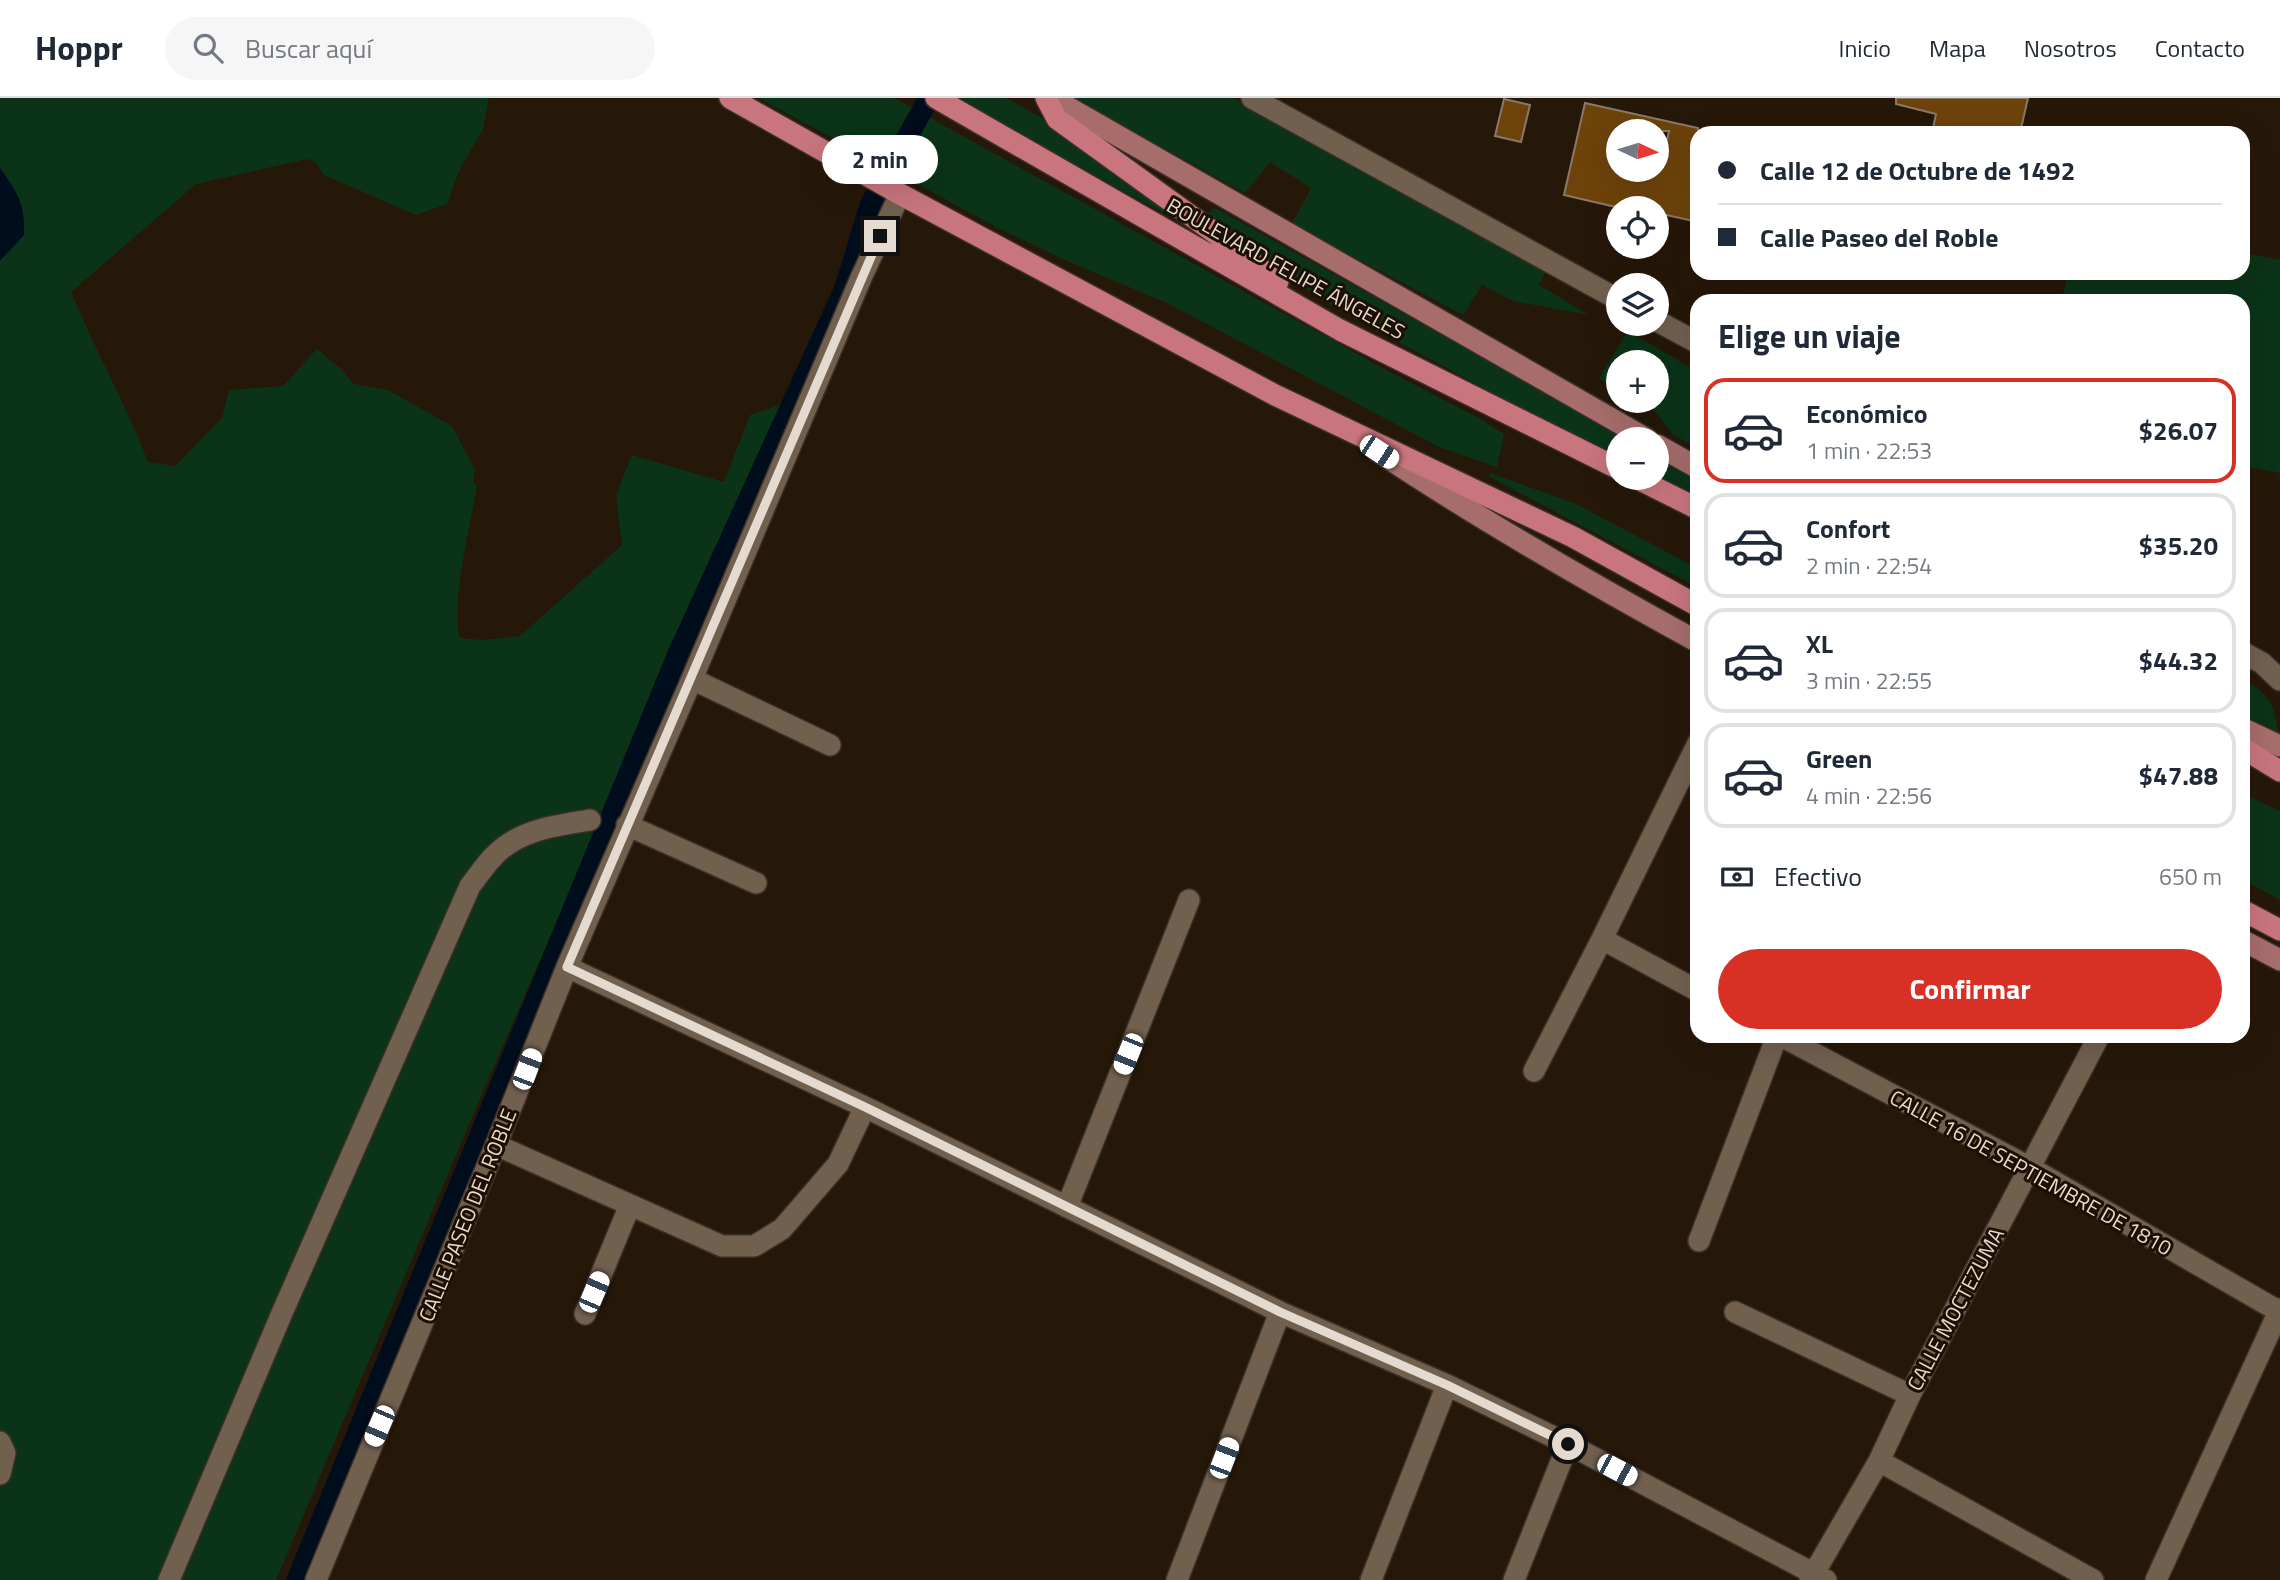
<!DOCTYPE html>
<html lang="es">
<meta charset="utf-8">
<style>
:root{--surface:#fff;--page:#f6f6f7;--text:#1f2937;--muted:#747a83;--line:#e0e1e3;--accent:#d93025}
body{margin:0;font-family:"Titillium Web",sans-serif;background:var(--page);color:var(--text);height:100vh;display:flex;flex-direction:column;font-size:26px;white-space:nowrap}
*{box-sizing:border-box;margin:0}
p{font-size:23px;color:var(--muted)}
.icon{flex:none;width:38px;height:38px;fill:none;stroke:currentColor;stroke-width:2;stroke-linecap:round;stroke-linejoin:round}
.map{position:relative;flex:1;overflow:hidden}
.side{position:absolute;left:1690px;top:196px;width:560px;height:749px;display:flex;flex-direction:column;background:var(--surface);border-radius:21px;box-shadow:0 7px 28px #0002}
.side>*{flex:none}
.hud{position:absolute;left:1690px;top:28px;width:560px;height:154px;border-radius:21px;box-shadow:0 7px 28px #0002;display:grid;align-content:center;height:154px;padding:0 28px;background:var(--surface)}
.needle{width:46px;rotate:94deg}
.tools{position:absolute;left:1606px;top:21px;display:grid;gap:14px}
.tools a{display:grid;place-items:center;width:63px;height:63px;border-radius:50%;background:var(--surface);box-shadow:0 7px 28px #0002;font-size:35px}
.end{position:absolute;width:32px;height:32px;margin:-16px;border:9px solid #e4dad0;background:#111;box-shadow:0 0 0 4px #111}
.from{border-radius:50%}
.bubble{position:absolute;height:49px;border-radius:24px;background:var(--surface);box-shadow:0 7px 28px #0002;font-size:23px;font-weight:700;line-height:49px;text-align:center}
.car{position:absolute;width:21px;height:42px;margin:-21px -10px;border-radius:9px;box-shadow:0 0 5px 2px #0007;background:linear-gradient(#fff 24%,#345 0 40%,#fff 0 76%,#345 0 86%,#fff 0)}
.hud b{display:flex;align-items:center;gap:24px;height:66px;font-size:26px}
.hud b+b{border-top:2px solid var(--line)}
.hud i{width:18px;height:18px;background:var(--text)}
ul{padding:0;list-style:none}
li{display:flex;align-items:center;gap:21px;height:105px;margin:0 14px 10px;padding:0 14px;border:4px solid var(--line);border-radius:21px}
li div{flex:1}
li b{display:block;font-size:26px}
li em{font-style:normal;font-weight:700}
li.selected{border-color:var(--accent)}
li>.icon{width:63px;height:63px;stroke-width:1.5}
h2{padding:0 28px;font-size:32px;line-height:84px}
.pay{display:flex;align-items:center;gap:18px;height:77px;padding:0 28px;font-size:26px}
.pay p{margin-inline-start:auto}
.button{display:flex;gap:14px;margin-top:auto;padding:14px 28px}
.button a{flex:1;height:80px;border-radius:42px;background:var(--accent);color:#fff;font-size:28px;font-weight:700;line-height:80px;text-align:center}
header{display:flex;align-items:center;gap:42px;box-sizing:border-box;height:98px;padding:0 35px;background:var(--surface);border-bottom:2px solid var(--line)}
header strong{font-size:33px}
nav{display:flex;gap:38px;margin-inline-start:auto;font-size:24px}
.search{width:490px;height:63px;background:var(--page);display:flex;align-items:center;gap:18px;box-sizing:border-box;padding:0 24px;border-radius:38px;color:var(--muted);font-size:26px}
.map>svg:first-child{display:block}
.green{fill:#0b3318}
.water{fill:#000d1c}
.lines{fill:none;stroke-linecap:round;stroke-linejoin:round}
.canal{stroke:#000d1c;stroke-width:21}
.building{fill:#6d430b;stroke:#8b7967;stroke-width:2;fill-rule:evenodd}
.minor-casing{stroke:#3a2f2a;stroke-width:24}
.major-casing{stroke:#3a2f2a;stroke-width:24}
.highway-casing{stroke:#3a2f2a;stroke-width:24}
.minor{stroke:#72604f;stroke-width:21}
.major{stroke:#a66d6b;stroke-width:21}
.highway{stroke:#c8757d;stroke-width:21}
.route{stroke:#e4dad0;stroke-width:9}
.labels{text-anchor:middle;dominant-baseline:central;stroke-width:6;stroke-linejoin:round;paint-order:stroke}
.street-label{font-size:21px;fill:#e4dad0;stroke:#1d0f02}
</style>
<header>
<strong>Hoppr</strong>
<div class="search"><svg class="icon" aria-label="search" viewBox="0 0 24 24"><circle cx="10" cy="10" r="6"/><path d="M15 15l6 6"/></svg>Buscar aquí</div>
<nav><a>Inicio</a><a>Mapa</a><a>Nosotros</a><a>Contacto</a></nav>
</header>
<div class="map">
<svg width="2280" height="1482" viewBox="0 0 2280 1482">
<rect width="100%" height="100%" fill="#261809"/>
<!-- green -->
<path class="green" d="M 0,0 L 489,0 L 483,31 L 459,73 L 447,106 L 416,117 L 324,77 L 316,64 L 307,61 L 196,86 L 71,194 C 95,252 126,306 148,364 L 175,368 L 222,320 L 229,292 L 283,288 L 317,251 L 340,270 L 354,286 L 388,292 L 452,328 L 475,372 L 473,385 L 477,388 C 471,425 450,507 460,540 L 482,542 L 520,538 L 622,447 L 616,397 L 632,357 L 724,384 L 750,317 L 783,306 L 490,977 L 276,1482 L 0,1482 Z
M 759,0 L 894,0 L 1388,273 L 1477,319 L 1504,336 L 1497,369 L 1439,349 L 1167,205 L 1065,162 L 998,130 Z
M 954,0 L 1006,0 L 1072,37 L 1179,119 L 1178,123 Z
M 1073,0 L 1233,0 L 1546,173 L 1539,187 L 1589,217 L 1513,203 L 1482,187 L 1463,217 L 1292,126 L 1311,90 L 1270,64 L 1245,95 Z
M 1214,109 L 1627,341 L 1619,341 L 1619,363 L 1328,206 L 1226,132 L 1208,116 Z
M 2244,155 L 2280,162 L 2280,375 L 2244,368 L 2244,203 L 2062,203 L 2068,175 L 2244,175 Z
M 1628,233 L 1697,273 L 1697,350 L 1673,337 L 1653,311 L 1638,303 L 1657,303 L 1657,264 L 1619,264 L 1619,291 L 1599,280 Z
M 1657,358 L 1697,381 L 1697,403 L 1657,380 Z
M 1490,375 L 1574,405 L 1697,470 L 1697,489 L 1488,378 Z
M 2244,582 C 2271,598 2273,603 2278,634 L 2244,618 Z
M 2244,696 L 2280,713 L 2280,802 L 2244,782 Z"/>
<!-- water -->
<path class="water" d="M 0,70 C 18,95 25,106 24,137 L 0,163 Z"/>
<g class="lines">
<!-- canal -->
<path class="canal" d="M 297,1482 L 678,556 L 845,190 L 870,107 L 929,0"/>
</g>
<!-- building -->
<path class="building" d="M 1896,0 L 2028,0 L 2020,35 L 1932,35 L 1936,16 L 1896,6 Z
M 1504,1 L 1530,7 L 1521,44 L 1495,38 Z
M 1585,5 L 1698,30 L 1698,124 L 1657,115 L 1657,110 L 1620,110 L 1564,97 ZM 1619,33 L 1669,33 L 1660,72 L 1619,72 Z"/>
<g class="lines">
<defs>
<path id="minor" d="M 1252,0 L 1619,202
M 1657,223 L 1698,245
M 2244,555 L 2262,565 L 2280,582
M 692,581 L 830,647
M 627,727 L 756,785
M 1602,841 L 1698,893
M 567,869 L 865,1009 L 1280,1214 L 1447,1287 L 1568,1346 L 1826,1482
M 1781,938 L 2029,1069 L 2280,1214
M 1534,973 L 1602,841 L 1698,645
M 496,1047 L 722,1148 L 754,1148 L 782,1131 L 838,1066 L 865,1009
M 1067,1109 L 1189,802
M 1699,1143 L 1777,938
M 1735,1214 L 1910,1297
M 585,1216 L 630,1107
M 0,1344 L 5,1355 L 0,1376
M 1879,1363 L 2093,1482
M 169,1482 L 282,1215 L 470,788 C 478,778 485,767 494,758 C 518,732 557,727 590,722
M 316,1482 L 496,1047 L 567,869 L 692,581 L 861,180 L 900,96
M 1177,1482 L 1280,1214
M 1371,1482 L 1447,1287
M 1514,1482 L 1568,1346
M 1810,1482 L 1879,1363 L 1910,1297 L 2099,938
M 2156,1482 L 2280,1211"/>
<path id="major" d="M 1052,0 L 1647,341
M 1657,347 L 1698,370
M 1377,353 C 1481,422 1588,484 1698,544
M 2244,631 L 2280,648
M 2244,843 L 2280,862"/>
<path id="highway" d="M 730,0 L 900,96 L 1275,297 L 1573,439 L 1698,508
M 936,0 L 1340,232 L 1619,371
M 1046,0 L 1057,21 L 1212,133 L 1278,184
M 1636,380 L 1698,411
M 2244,651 L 2280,673
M 2244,813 L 2280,832"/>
</defs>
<!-- minor casing -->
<use href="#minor" class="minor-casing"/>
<!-- major casing -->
<use href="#major" class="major-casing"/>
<!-- highway casing -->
<use href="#highway" class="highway-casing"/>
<!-- minor -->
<use href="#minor" class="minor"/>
<!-- major -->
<use href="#major" class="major"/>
<!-- highway -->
<use href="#highway" class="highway"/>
</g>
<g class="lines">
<!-- route -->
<path class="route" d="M 880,138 L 567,869 L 865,1009 L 1280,1214 L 1447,1287 L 1568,1346"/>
</g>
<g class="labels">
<!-- street labels -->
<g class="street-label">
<text transform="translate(1286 170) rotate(29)">BOULEVARD FELIPE ÁNGELES</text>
<text transform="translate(2031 1074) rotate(29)">CALLE 16 DE SEPTIEMBRE DE 1810</text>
<text transform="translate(467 1117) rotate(-68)">CALLE PASEO DEL ROBLE</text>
<text transform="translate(1955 1211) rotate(-62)">CALLE MOCTEZUMA</text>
</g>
</g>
</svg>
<div class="tools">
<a><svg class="needle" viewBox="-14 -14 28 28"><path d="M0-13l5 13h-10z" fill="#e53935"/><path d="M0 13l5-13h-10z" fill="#747a83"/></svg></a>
<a><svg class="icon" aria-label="locate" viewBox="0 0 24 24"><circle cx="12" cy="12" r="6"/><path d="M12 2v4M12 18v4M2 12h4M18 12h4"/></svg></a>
<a><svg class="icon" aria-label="layers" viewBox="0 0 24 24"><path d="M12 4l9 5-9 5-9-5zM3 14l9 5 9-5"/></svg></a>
<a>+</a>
<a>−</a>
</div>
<i class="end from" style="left:1568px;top:1346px"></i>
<i class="end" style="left:880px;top:138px"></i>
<div class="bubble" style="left:822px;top:37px;width:116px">2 min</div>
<i class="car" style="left:1379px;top:354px;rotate:123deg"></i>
<i class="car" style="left:1128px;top:956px;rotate:202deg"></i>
<i class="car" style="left:527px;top:971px;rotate:21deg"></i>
<i class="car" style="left:594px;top:1194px;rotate:23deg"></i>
<i class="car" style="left:379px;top:1328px;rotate:203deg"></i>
<i class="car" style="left:1224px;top:1360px;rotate:21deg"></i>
<i class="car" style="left:1617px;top:1372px;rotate:118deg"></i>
<div class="hud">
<b><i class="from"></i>Calle 12 de Octubre de 1492</b>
<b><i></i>Calle Paseo del Roble</b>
</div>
<section class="side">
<h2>Elige un viaje</h2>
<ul>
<li class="selected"><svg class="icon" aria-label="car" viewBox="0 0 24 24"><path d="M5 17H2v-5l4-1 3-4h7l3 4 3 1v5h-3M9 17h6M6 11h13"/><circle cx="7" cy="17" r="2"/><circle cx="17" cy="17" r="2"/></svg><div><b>Económico</b><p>1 min · 22:53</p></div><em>$26.07</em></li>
<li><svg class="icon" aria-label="car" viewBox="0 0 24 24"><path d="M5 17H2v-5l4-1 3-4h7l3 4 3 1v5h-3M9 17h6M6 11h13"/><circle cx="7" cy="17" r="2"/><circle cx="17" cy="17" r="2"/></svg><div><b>Confort</b><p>2 min · 22:54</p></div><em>$35.20</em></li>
<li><svg class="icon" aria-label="car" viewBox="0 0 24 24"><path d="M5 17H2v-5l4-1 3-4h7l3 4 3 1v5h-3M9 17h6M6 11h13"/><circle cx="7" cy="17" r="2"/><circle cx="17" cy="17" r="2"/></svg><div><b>XL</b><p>3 min · 22:55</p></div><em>$44.32</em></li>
<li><svg class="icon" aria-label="car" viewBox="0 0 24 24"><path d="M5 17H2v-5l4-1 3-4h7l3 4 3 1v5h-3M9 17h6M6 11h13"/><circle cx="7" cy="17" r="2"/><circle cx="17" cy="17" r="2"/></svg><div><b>Green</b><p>4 min · 22:56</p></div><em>$47.88</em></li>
</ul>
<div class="pay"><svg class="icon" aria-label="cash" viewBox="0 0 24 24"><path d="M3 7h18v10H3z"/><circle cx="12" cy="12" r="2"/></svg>Efectivo<p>650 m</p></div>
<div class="button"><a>Confirmar</a></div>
</section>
</div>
